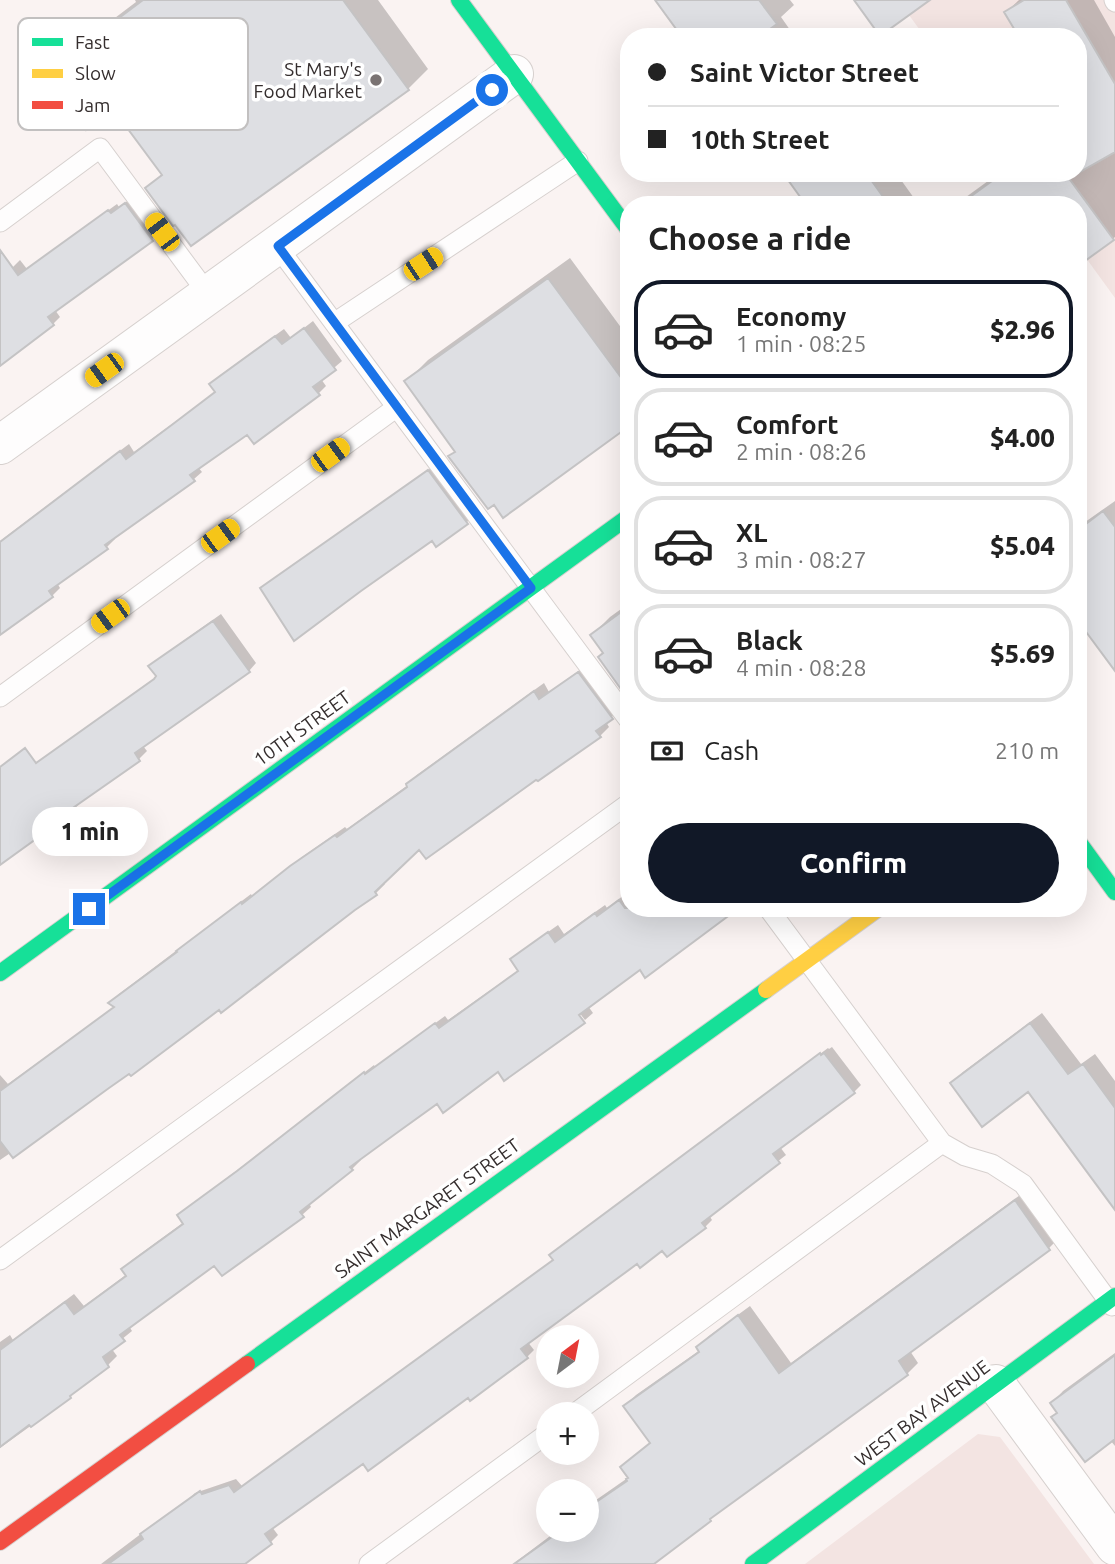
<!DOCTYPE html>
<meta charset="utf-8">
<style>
:root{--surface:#fff;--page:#f2f2f2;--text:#222;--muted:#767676;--line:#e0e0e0;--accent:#111827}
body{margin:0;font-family:Ubuntu,sans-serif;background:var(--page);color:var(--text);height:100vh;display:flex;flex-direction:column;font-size:26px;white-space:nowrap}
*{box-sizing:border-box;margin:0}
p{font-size:23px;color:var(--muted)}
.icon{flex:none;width:38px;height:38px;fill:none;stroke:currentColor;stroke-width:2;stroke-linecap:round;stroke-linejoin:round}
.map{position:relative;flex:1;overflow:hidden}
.panel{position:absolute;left:620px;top:196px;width:467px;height:721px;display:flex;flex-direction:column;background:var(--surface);border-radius:28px;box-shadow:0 7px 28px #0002}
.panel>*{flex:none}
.banner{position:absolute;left:620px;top:28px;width:467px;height:154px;border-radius:28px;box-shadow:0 7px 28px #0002;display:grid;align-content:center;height:154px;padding:0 28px;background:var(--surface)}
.needle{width:46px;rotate:32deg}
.buttons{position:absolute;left:536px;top:1325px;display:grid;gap:14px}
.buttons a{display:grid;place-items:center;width:63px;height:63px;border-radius:50%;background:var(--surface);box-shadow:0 7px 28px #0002;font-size:35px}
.end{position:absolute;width:32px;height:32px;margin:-16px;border:9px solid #1a73e8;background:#fff;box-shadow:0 0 0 4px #fff}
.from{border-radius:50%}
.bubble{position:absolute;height:49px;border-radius:24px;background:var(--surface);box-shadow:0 7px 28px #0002;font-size:23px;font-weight:800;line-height:49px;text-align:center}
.car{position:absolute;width:21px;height:42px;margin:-21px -10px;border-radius:9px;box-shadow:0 0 5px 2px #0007;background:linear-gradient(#f5c518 24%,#345 0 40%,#f5c518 0 76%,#345 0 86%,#f5c518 0)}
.banner b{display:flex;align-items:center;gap:24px;height:66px;font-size:26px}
.banner b+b{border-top:2px solid var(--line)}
.banner i{width:18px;height:18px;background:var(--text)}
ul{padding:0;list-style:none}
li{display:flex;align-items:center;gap:21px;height:98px;margin:0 14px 10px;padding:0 14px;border:4px solid var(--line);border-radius:28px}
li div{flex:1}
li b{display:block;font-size:26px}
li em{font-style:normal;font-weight:800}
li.on{border-color:var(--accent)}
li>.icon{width:63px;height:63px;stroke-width:1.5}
h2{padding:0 28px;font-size:32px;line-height:84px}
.pay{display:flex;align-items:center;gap:18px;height:77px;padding:0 28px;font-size:26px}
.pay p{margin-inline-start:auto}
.cta{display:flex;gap:14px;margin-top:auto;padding:14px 28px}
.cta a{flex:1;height:80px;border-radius:42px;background:var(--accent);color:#fff;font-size:28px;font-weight:800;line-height:80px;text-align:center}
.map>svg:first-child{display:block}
.built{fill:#f3e4e2}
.shadow{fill:#0003}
.building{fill:#dedfe3;stroke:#c4c3c4;stroke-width:2}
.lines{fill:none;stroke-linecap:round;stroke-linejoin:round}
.lane-casing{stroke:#d6d0ce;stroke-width:21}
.street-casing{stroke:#d6d0ce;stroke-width:40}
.fast-casing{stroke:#d6d0ce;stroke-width:18}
.slow-casing{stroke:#d6d0ce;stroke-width:18}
.jam-casing{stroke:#d6d0ce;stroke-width:18}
.lane{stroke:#fefdfd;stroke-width:19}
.street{stroke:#fefdfd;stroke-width:38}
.fast{stroke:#16e098;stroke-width:16}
.slow{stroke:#ffcf43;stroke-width:16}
.jam{stroke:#f24e42;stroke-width:16}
.route{stroke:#1a73e8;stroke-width:9}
.poi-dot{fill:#7a7373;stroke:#fff;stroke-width:2.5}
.labels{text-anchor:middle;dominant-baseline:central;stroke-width:7;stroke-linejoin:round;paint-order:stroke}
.poi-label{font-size:19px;fill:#352e2e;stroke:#fff;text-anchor:end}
.street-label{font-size:19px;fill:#352e2e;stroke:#fff}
.key{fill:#fff;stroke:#c2c0c0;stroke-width:2}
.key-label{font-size:19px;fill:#352e2e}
</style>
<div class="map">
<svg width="1115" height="1564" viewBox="0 0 1115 1564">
<rect width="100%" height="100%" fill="#faf3f2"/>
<!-- built -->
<path class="built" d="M 898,0 L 1115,0 L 1115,298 L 1078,247 L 1078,205 L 1024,173 L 1078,173 L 1078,37 L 925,37 Z
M 978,1434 L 1000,1437 L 1094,1564 L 805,1564 Z"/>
<!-- shadow -->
<path class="shadow" d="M 135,0 L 378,0 L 428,69 L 408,89 L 147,188 L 163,173 L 114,107 L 46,75 L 66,55 L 136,2 Z
M 658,0 L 790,0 L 794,5 L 781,17 L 795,37 L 685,37 Z
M 1019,0 L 1094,0 L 1115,37 L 1115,237 L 1078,264 L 1078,205 L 955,205 L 999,173 L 1078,173 L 1078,37 L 1006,12 Z
M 785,173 L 896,173 L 919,205 L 808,205 Z
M 133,197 L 160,232 L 152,239 L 55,310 L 60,317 L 53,324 L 0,364 L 0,280 L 20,260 L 27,269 L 117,204 L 119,207 Z
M 570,258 L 628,337 L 628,425 L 504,515 L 494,502 L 451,456 L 456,451 L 406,382 L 428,360 Z
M 313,321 L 342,361 L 321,379 L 326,386 L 318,394 L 247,433 L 198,467 L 202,472 L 194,479 L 113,537 L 115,539 L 107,547 L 57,583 L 60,588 L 52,596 L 0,633 L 0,541 L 129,444 L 134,452 L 183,416 L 216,391 L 212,384 L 219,376 L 284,329 L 291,338 Z
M 438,463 L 475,514 L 467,522 L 262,588 L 271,580 Z
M 1115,501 L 1115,668 L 1078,618 L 1078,527 Z
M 628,604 L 628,696 L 600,658 L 605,652 L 592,635 L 610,617 Z
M 221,614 L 256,663 L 249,671 L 143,746 L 147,751 L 139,759 L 78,803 L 79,804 L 71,812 L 0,863 L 0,789 L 158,676 L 150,666 L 158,659 Z
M 588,664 L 621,709 L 606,722 L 609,727 L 600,736 L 537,777 L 419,848 L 383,882 L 385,884 L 376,893 L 130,1072 L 0,1160 L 0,1075 L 8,1084 L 116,1006 L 111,1003 L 119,994 L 251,894 L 252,896 L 302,857 L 345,827 L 347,829 L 408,785 L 417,775 L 544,683 L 549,692 Z
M 628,892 L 628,908 L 640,968 L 588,1006 L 593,1013 L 585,1020 L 575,1007 L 499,1070 L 437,1102 L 359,1158 L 361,1160 L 352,1169 L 309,1203 L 311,1207 L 302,1215 L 214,1264 L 129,1326 L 132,1331 L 111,1348 L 117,1356 L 108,1365 L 78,1387 L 70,1396 L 50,1412 L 0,1448 L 0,1342 L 10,1335 L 13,1340 L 74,1294 L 84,1306 L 127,1274 L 124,1269 L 132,1260 L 184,1222 L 179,1215 L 188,1207 L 248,1162 L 374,1065 L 375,1067 L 445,1016 L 448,1020 L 519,970 L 512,960 L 521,951 L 558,925 L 564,934 L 605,905 L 607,908 Z
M 1042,1013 L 1081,1064 L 1095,1054 L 1115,1081 L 1115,1208 L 1028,1090 L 952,1084 L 963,1072 Z
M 832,1047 L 861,1085 L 854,1092 L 780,1147 L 786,1155 L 709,1215 L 712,1220 L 705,1227 L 667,1255 L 663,1249 L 637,1261 L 527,1341 L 534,1350 L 527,1357 L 363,1461 L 272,1527 L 278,1535 L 271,1542 L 242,1564 L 234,1564 L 188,1500 L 195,1493 L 236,1479 L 242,1486 L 554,1259 L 558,1248 L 828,1048 L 829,1049 Z
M 1027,1190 L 1059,1238 L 1048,1249 L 910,1351 L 918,1363 L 907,1374 L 718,1512 L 710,1519 L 648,1564 L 513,1564 L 558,1530 L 586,1530 L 586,1507 L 629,1477 L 623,1467 L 651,1442 L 625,1406 L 636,1395 L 700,1350 L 698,1347 L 709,1336 L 750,1306 L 791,1363 Z
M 1115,1353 L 1115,1446 L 1110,1440 L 1059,1412 L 1052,1403 L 1063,1391 Z
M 150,1527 L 176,1564 L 101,1564 Z"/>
<!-- building -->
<path class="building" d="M 143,0 L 343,0 L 409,90 L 191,246 L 175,225 L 173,226 L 145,188 L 162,175 L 113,109 L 86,130 L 43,75 Z
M 655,0 L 759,0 L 777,24 L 759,37 L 682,37 Z
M 854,0 L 930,0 L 880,36 Z
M 1024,0 L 1066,0 L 1115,84 L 1115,152 L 1078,173 L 1078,37 L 1019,37 L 1004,12 Z
M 783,173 L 866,173 L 889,205 L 806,205 Z
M 1003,173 L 1065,173 L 1114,240 L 1078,266 L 1078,205 L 959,205 Z
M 125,203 L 153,241 L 48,317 L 54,325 L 0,366 L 0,250 L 18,275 L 108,210 L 111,213 Z
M 548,278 L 628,387 L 628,427 L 503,518 L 494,505 L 488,509 L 448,456 L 455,452 L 404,381 Z
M 304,328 L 336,370 L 313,387 L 320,395 L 254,444 L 247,435 L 190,475 L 195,481 L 105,545 L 108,549 L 49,591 L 53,597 L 0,635 L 0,542 L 120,451 L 126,459 L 173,424 L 215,392 L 209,384 L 275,336 L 282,344 Z
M 428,470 L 468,524 L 436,547 L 432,541 L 361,591 L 294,641 L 260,588 Z
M 1103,511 L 1115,527 L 1115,671 L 1078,621 L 1078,530 Z
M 628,607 L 628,699 L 598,657 L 603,653 L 590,635 Z
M 213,621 L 250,672 L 135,753 L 140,761 L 70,810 L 72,813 L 0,865 L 0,767 L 25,748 L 36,763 L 154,679 L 156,676 L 148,666 Z
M 578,672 L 613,719 L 596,731 L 601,737 L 538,781 L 536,780 L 426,859 L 419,850 L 375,892 L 377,895 L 355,910 L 221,1013 L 219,1010 L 131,1076 L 129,1074 L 109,1088 L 13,1158 L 0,1141 L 0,1091 L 114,1007 L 108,1003 L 177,952 L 176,951 L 241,902 L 242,904 L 290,866 L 335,835 L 337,837 L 407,787 L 406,784 L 534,691 L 539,699 Z
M 619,900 L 625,908 L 739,908 L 645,978 L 640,970 L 579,1015 L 585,1023 L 504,1081 L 498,1072 L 443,1113 L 437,1104 L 398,1132 L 350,1167 L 353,1170 L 300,1212 L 304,1217 L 222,1276 L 214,1266 L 120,1335 L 125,1341 L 103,1357 L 109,1367 L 70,1396 L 71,1398 L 31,1427 L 29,1425 L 0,1447 L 0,1350 L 65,1302 L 74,1314 L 126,1276 L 121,1269 L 183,1224 L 177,1215 L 237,1171 L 364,1072 L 365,1074 L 435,1023 L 439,1028 L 500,984 L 518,971 L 510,959 L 548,932 L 555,942 L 595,913 L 597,916 Z
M 1030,1023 L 1068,1074 L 1083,1064 L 1115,1108 L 1115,1210 L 1028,1092 L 982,1127 L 950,1083 Z
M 820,1053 L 821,1055 L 824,1053 L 855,1093 L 773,1154 L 780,1163 L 702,1223 L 706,1228 L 667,1257 L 662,1251 L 640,1268 L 637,1264 L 521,1349 L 528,1358 L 470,1401 L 468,1398 L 368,1471 L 363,1464 L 265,1534 L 272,1544 L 245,1564 L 108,1564 L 143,1539 L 140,1534 L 200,1491 L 202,1494 L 229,1485 L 234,1492 L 553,1260 L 549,1255 Z
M 1015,1200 L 1050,1250 L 899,1361 L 908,1375 L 710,1519 L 711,1521 L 654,1564 L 514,1564 L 556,1534 L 554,1531 L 556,1530 L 586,1530 L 586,1509 L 627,1481 L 626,1479 L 628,1478 L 620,1467 L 650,1443 L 623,1406 L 699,1352 L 696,1347 L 738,1315 L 779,1373 Z
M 1115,1355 L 1115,1439 L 1085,1462 L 1051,1417 L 1057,1413 L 1050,1403 Z"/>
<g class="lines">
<defs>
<path id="lane" d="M 1114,0 L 1115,2
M 0,222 L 100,148 L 208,294
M 277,246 L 628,719
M 334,323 L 578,161
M 0,697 L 397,407
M 768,908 L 942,1143 L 965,1156 L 992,1164 L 1023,1184 L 1112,1306
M 0,1260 L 628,804
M 574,1414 L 942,1143
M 369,1564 L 548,1433"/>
<path id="street" d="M 0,445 L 514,74
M 996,1384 L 1115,1546"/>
<path id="fast" d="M 459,0 L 628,229
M 1078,841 L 1115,892
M 0,973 L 628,517
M 247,1364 L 766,990
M 753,1564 L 1115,1296"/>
<path id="slow" d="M 766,990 L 879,908"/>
<path id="jam" d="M 0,1542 L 247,1364"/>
</defs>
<!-- lane casing -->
<use href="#lane" class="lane-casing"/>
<!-- street casing -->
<use href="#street" class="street-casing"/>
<!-- fast casing -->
<use href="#fast" class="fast-casing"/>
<!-- slow casing -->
<use href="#slow" class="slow-casing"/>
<!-- jam casing -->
<use href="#jam" class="jam-casing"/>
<!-- lane -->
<use href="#lane" class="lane"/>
<!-- street -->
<use href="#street" class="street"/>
<!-- fast -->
<use href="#fast" class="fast"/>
<!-- slow -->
<use href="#slow" class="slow"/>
<!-- jam -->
<use href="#jam" class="jam"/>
</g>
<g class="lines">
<!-- route -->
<path class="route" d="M 89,909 L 531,588 L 278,246 L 492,90"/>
</g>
<!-- markers -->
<circle class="poi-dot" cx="376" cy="80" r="7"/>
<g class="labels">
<!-- poi labels -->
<g class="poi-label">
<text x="362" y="69">St Mary's<tspan x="362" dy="22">Food Market</tspan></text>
</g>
<!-- street labels -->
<g class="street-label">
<text transform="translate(302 728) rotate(-36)">10TH STREET</text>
<text transform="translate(427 1208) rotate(-36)">SAINT MARGARET STREET</text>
<text transform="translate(922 1413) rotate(-37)">WEST BAY AVENUE</text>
</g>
</g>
<!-- legend -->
<rect x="18" y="18" width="230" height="112" rx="10" class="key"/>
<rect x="32" y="38" width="31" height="8" fill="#16e098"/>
<rect x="32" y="69" width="31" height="9" fill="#ffcf43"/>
<rect x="32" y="101" width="31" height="8" fill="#f24e42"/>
<g class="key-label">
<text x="75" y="49">Fast</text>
<text x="75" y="80">Slow</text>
<text x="75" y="112">Jam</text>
</g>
</svg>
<div class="buttons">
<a><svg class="needle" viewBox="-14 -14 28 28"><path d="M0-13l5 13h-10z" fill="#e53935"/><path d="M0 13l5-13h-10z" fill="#767676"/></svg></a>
<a>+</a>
<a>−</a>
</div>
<i class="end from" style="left:492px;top:90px"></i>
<i class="end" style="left:89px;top:909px"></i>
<div class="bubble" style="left:32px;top:807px;width:116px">1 min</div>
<i class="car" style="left:162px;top:232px;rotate:323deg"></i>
<i class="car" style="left:423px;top:264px;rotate:57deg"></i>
<i class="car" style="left:104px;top:370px;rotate:234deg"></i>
<i class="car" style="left:330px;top:455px;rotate:54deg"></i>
<i class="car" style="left:220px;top:536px;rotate:54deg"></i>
<i class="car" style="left:110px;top:616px;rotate:234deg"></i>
<div class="banner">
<b><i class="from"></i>Saint Victor Street</b>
<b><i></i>10th Street</b>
</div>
<section class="panel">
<h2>Choose a ride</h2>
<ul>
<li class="on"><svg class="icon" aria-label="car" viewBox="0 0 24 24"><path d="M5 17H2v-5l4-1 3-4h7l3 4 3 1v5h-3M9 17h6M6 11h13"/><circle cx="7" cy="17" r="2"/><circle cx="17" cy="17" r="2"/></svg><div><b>Economy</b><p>1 min · 08:25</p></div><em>$2.96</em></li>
<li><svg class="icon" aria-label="car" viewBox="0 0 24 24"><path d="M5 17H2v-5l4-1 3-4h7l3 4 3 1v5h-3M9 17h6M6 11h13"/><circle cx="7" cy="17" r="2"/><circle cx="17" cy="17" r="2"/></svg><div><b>Comfort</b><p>2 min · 08:26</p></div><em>$4.00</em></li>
<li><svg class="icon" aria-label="car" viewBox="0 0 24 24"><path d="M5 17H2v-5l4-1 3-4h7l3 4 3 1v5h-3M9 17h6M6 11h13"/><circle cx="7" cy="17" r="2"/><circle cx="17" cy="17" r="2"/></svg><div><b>XL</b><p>3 min · 08:27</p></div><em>$5.04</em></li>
<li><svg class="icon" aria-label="car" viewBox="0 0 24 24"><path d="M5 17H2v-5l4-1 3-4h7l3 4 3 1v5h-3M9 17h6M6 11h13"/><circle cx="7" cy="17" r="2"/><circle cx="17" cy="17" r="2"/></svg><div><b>Black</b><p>4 min · 08:28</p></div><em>$5.69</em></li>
</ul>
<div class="pay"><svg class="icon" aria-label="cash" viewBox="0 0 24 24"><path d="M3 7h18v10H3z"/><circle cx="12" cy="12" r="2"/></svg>Cash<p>210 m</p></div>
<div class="cta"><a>Confirm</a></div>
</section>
</div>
